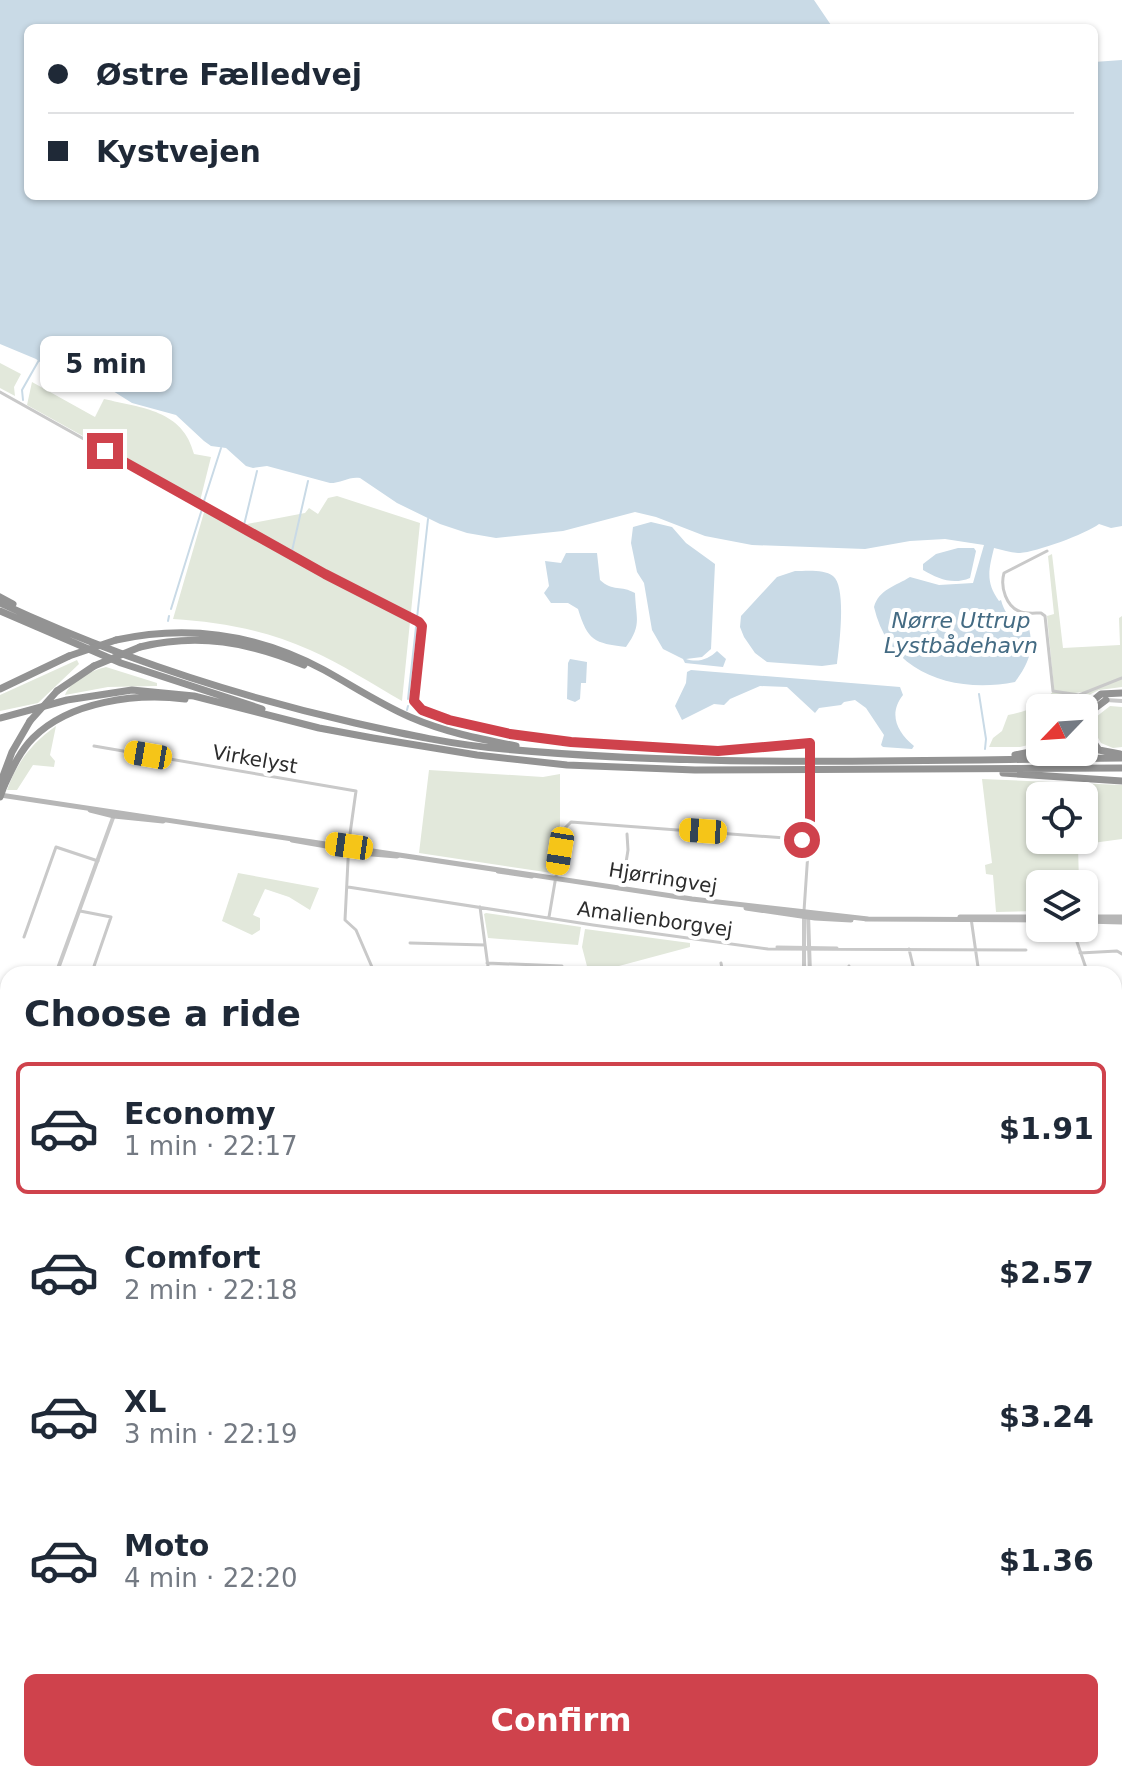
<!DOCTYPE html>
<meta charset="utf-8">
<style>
:root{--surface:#fff;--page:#f6f6f7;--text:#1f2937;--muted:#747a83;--line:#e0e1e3;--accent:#cf424c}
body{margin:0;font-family:"DejaVu Sans",sans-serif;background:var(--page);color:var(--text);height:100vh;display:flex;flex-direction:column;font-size:30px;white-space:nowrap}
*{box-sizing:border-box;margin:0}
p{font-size:26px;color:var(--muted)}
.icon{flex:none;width:44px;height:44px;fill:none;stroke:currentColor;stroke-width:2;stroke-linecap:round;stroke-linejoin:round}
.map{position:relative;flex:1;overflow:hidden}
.details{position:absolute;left:0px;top:966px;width:1122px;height:816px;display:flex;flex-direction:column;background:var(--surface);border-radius:24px 24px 0 0;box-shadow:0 2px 6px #0004}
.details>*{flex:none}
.guide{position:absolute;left:24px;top:24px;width:1074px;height:176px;border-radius:12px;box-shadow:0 2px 6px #0004;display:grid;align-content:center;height:176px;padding:0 24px;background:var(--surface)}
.needle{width:52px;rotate:245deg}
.tools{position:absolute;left:1026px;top:694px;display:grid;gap:16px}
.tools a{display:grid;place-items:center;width:72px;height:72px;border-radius:12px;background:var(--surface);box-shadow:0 2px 6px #0004;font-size:40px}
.end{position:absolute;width:36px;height:36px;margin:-18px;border:10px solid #cf424c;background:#fff;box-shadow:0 0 0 4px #fff}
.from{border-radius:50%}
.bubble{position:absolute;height:56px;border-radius:12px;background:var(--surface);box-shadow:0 2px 6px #0004;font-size:26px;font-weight:700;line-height:56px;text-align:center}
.car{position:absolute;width:24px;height:48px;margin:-24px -12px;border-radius:10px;box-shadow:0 0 6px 2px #0007;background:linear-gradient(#f5c518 24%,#345 0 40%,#f5c518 0 76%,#345 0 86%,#f5c518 0)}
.guide b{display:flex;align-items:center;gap:28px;height:76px;font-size:30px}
.guide b+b{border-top:2px solid var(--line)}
.guide i{width:20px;height:20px;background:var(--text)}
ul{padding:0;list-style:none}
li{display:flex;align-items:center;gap:24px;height:132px;margin:0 16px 12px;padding:0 8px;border:4px solid transparent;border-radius:12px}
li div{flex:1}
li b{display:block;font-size:30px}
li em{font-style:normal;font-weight:700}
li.current{border-color:var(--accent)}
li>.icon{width:72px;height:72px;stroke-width:1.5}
h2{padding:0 24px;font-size:36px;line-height:96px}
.primary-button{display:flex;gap:16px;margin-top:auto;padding:16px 24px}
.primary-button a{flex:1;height:92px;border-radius:12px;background:var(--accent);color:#fff;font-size:32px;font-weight:700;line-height:92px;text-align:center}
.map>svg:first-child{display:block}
.green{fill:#e2e8db;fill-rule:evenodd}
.water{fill:#c9dae6}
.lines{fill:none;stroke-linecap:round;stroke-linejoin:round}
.stream{stroke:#c9dae6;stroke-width:2}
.minor{stroke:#c9c9c9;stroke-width:3}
.tertiary{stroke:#c9c9c9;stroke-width:4}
.secondary{stroke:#b6b6b6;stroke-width:5}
.primary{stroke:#a4a4a4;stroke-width:6}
.motorway{stroke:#939393;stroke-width:7}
.minor-bridge{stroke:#c9c9c9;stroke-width:3}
.motorway-bridge{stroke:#939393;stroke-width:7}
.route{stroke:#cf424c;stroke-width:10}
.labels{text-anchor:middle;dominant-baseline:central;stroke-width:8;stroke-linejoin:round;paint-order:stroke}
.street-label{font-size:20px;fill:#2c2c2c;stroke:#fff}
.water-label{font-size:22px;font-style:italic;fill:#446b83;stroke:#fff}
</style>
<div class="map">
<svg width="1122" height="1782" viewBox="0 0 1122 1782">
<rect width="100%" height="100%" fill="#fff"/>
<!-- green -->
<path class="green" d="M 0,363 L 21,374 L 14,387 L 15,396 L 0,388 Z
M 32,382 L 95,417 L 104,399 C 142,408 183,410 194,454 L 211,457 L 200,501 L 27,405 Z
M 337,496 L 420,523 L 402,701 C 372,684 342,664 310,650 C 266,630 220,622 173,619 L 205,509 L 237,526 L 305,513 L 309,508 L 318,514 L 328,498 Z
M 1052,554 L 1063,648 L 1120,645 L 1119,618 L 1122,616 L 1122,687 L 1099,690 L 1087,696 L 1082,692 L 1075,693 L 1067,708 L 1040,708 L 1040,742 L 1020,747 L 989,747 L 993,738 L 1002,731 L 1008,715 C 1028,711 1042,706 1054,690 L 1047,616 L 1054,614 L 1048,556 Z
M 77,660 L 79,664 L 38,703 L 0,711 L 0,695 Z
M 106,667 L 157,683 L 157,686 L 108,687 L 65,695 C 70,681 92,670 106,667 Z
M 1110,706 L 1122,707 L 1122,747 L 1113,748 L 1101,743 L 1094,731 L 1096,717 Z
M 56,726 L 50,755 L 55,761 L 54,767 L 33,765 L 17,790 L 7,790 C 17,762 32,743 56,726 Z
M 429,770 L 543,777 L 560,774 L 560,826 L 555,869 L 552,873 L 419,853 Z
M 982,779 L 1122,785 L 1122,839 L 1078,845 L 1079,884 L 1040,884 L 1040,911 L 996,912 L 993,875 L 986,874 L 985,865 L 992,863 ZM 1040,796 L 1084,796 L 1084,840 L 1040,840 Z
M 238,873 L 319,888 L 310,910 L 289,897 L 265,889 L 253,915 L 260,918 L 260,930 L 252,935 L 222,921 Z
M 486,913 L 581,927 L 578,945 L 488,938 L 484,914 Z
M 585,929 L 690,943 L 690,947 L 589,974 L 582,947 Z
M 1122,1301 L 1122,1521 L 1114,1524 L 1114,1315 Z
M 139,1774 L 267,1774 L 267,1775 L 264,1779 L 242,1782 L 140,1782 Z"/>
<!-- water -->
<path class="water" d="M 0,0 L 814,0 L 833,28 L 28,28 L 28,196 L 1094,196 L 1094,62 L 1122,60 L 1122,526 L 1111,528 L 1099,524 C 1086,534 1036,552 1020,553 C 1011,553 1003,550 994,548 C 989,569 985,582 999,601 L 1001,600 C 1005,614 1011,622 1028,625 C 1035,648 1029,663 1015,682 C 953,694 889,673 874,607 C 879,589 896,586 910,577 L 939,585 L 973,583 L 984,545 L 945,539 L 910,541 L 865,549 L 752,545 L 705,536 L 656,517 L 635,512 L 563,531 L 496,538 L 467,533 L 440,524 L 397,503 L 360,478 C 350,476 341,483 330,483 L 267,466 L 253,468 L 246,466 L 226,448 L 211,446 L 204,441 L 176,415 L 132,403 L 105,386 L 87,386 L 53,372 L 36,359 L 0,344 Z
M 651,522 L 672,527 L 686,543 L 715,564 L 711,649 L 702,657 L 686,659 C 698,663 709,659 717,651 L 726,659 L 723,667 L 685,663 L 683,659 L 663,649 L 652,630 L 644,583 L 637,572 L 631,543 L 633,527 Z
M 958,548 L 974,548 L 976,551 L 970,578 C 953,585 938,579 923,570 L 923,564 L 936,554 Z
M 566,553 L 597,553 L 600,580 C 613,592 621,585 635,593 C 636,619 642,625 626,647 C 594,643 588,641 578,609 L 568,603 L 551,603 L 544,593 L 549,586 L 545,561 L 561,563 Z
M 795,571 C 807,571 824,569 833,576 C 847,587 839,647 837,664 L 822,666 L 767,662 L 755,653 L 744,637 L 740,627 L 741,616 L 777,577 Z
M 570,659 L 587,662 L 586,683 L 581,683 L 580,699 L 575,702 L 567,699 L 568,663 Z
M 691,670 L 900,687 L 903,695 C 888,714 897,732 914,746 L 912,749 L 883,747 L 881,745 L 884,735 L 866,708 L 855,700 L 844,702 L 841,705 L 819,708 L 815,713 L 787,687 L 760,686 L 730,699 L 724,705 L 714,704 L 682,720 L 675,706 L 686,683 L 687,672 Z"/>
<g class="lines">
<!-- stream -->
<path class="stream" d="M 23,400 L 22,390 L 39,360
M 204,501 L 221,448
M 244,525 L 257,471
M 292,551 L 308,481
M 171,609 L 202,509
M 168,621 L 169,616
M 979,694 L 986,739 L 985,749
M 408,699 L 428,519
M 407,710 L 408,706"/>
<!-- minor -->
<path class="minor" d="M 0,392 L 325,574 L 419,622 L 422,626 L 414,701 C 432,737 634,746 677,748 C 691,748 705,751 720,751 C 747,750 773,745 799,742 L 810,743 L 810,750
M 1047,551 L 1004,573 C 1000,587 1006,607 1021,612 C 1027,614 1035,613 1041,613 L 1045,616 L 1053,691 L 1079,695 L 1122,678
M 94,746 L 356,791 L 349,841 L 345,920 L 356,930 L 375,974
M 348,887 L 593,925 L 768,949 L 1026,950
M 622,888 L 628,850 L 627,834
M 480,907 L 489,974
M 80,911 L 111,917 L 92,972
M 804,911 L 808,852 L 806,842 L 810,829 L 810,781
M 549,917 L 564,829 L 571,822 L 799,839 L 806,842
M 971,918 L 979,974
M 1075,928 L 1077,942 L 1088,974
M 24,937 L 56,847 L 98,861
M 410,943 L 485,945
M 777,947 L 837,948
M 909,949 L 915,974
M 1080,953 L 1117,951 L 1122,954
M 487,963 L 562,966
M 721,963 L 723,974
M 849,966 L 851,974
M 772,971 L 773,974
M 1114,1051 L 1122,1074
M 1114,1115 L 1122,1113
M 1114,1194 L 1122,1190
M 1114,1236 L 1122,1231
M 1114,1272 L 1122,1259
M 1114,1466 L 1122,1480
M 1114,1494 L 1122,1508
M 1114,1527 L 1122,1523
M 0,1546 L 8,1544
M 1120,1644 L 1122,1643"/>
<!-- tertiary -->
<path class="tertiary" d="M 1106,700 L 1122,701
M 804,914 L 804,974
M 808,914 L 810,974
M 56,974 L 114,815
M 0,1062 L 8,1063
M 0,1074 L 8,1068
M 1114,1567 L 1122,1563
M 1114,1616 L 1122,1631
M 259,1782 L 321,1774"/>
<!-- secondary -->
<path class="secondary" d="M 0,795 L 692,899 L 868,919
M 90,810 L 114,816 L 163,821
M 292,840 L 372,854 L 397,856
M 498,871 L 532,876
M 746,908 L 815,918 L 851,920
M 960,917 L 1040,917
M 1084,917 L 1122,917
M 865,919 L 1040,920
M 1084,921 L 1122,922"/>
<!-- primary -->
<path class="primary" d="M 0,1094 L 6,1125 L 8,1315
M 128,1774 L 130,1782"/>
<!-- motorway -->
<path class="motorway" d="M 0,597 L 13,604
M 0,603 C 114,656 232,695 355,723 C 404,734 454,745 504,749 C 709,768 916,760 1122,758
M 0,611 L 121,663 L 262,709
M 116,640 C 189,624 259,635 324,670 C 353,686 380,704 410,717 C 444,732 480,739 516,746
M 140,647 C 198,633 249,642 304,665
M 0,689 L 69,656
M 57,691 L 94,666
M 1106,700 L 1090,712 L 1087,733 L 1099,750 L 1120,754
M 1084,708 L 1101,694 L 1122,693
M 0,718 L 67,700 L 132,690 L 194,696 L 319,728 L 373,738 L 477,755 L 567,765 L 695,770 L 1122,768
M 1015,755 L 1040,750
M 1003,773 L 1122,781
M 0,784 L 12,752 L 30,721
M 4,786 C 12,769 20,751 33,738 C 70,701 136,693 185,699"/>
<!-- minor-bridge -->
<path class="minor-bridge" d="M 810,781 L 810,750"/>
<!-- motorway-bridge -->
<path class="motorway-bridge" d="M 69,656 L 116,640
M 94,666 L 140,647
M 30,721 L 57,691
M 0,797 L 4,786"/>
</g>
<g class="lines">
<!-- route -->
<path class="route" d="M 105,451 L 325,574 L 419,622 L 422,626 L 414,701 L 422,710 L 449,720 L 510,734 L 571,742 L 718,751 L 810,743 L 810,829 L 806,842 L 802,840"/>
</g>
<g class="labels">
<!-- street labels -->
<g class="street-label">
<text transform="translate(255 759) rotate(10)">Virkelyst</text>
<text transform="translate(663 878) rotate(9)">Hjørringvej</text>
<text transform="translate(655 919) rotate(8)">Amalienborgvej</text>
</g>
<!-- water labels -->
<g class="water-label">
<text x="961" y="620">Nørre Uttrup<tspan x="961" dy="25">Lystbådehavn</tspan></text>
</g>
</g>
</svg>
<div class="tools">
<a><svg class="needle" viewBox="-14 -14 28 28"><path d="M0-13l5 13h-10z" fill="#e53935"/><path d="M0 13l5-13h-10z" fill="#747a83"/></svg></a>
<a><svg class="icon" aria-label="locate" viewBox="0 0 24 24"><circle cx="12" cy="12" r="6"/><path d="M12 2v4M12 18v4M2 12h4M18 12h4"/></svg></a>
<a><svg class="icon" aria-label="layers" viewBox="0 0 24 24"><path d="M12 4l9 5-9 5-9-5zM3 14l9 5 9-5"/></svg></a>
</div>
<i class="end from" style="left:802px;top:840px"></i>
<i class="end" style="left:105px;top:451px"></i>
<div class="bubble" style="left:40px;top:336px;width:132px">5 min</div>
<i class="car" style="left:148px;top:755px;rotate:280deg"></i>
<i class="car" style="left:703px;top:831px;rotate:274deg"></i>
<i class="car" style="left:349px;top:846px;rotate:278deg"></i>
<i class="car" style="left:560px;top:851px;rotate:189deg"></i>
<div class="guide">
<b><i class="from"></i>Østre Fælledvej</b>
<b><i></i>Kystvejen</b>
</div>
<section class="details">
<h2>Choose a ride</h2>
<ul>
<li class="current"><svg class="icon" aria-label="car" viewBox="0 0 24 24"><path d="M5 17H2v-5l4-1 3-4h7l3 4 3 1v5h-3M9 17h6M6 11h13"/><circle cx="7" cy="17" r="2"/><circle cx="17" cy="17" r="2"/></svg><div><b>Economy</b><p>1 min · 22:17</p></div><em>$1.91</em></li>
<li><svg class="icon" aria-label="car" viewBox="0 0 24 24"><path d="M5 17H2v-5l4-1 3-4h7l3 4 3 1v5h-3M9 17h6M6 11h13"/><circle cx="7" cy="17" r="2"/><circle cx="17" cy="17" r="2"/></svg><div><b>Comfort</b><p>2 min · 22:18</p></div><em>$2.57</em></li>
<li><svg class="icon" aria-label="car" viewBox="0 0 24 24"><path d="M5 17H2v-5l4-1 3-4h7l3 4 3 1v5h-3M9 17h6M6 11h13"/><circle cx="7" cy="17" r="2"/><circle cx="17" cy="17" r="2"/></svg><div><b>XL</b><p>3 min · 22:19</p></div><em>$3.24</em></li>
<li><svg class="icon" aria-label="car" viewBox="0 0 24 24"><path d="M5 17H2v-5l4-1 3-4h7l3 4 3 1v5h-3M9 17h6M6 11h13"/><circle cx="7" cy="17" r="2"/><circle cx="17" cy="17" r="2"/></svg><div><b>Moto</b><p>4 min · 22:20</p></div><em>$1.36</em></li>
</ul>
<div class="primary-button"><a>Confirm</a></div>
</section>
</div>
